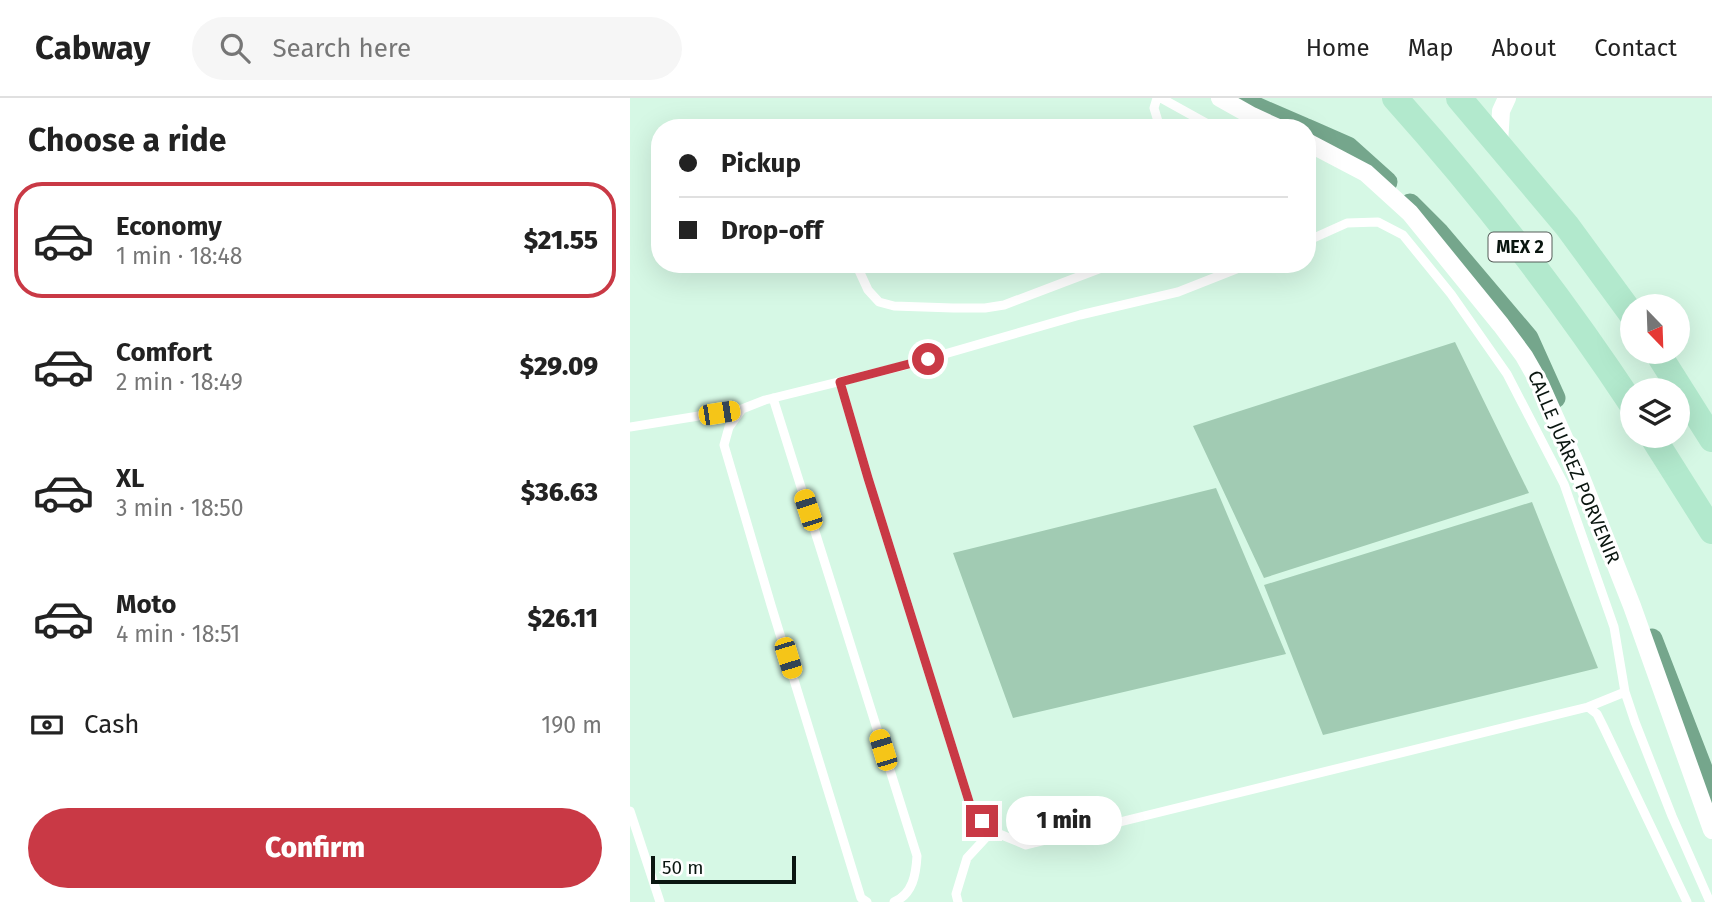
<!DOCTYPE html>
<meta charset="utf-8">
<style>
:root{--surface:#fff;--page:#f6f6f6;--text:#222;--muted:#767676;--line:#e0e0e0;--accent:#c93945}
body{margin:0;font-family:"Fira Sans",sans-serif;background:var(--page);color:var(--text);height:100vh;display:flex;flex-direction:column;font-size:26px;white-space:nowrap}
*{box-sizing:border-box;margin:0}
p{font-size:23px;color:var(--muted)}
.icon{flex:none;width:38px;height:38px;fill:none;stroke:currentColor;stroke-width:2;stroke-linecap:round;stroke-linejoin:round}
.map{position:relative;flex:1;overflow:hidden}
.side{display:flex;flex-direction:column;background:var(--surface);width:630px}
.side>*{flex:none}
.guide{position:absolute;left:21px;top:21px;width:665px;height:154px;border-radius:28px;box-shadow:0 7px 28px #0002;display:grid;align-content:center;height:154px;padding:0 28px;background:var(--surface)}
.needle{width:46px;rotate:157deg}
.fabs{position:absolute;left:990px;top:196px;display:grid;gap:14px}
.fabs a{display:grid;place-items:center;width:70px;height:70px;border-radius:50%;background:var(--surface);box-shadow:0 7px 28px #0002;font-size:35px}
.scale{position:absolute;left:21px;bottom:18px;width:145px;box-sizing:border-box;padding-left:7px;border:4px solid #0a1610;border-top:0;font-size:19px;line-height:24px;white-space:nowrap;color:#0a1610;-webkit-text-stroke:5px #fff;paint-order:stroke}
.end{position:absolute;width:32px;height:32px;margin:-16px;border:9px solid #c93945;background:#fff;box-shadow:0 0 0 4px #fff}
.from{border-radius:50%}
.bubble{position:absolute;height:49px;border-radius:24px;background:var(--surface);box-shadow:0 7px 28px #0002;font-size:23px;font-weight:800;line-height:49px;text-align:center}
.car{position:absolute;width:21px;height:42px;margin:-21px -10px;border-radius:9px;box-shadow:0 0 5px 2px #0007;background:linear-gradient(#f5c518 24%,#345 0 40%,#f5c518 0 76%,#345 0 86%,#f5c518 0)}
.guide b{display:flex;align-items:center;gap:24px;height:66px;font-size:26px}
.guide b+b{border-top:2px solid var(--line)}
.guide i{width:18px;height:18px;background:var(--text)}
ul{padding:0;list-style:none}
li{display:flex;align-items:center;gap:21px;height:116px;margin:0 14px 10px;padding:0 14px;border:4px solid transparent;border-radius:28px}
li div{flex:1}
li b{display:block;font-size:26px}
li em{font-style:normal;font-weight:800}
li.on{border-color:var(--accent)}
li>.icon{width:63px;height:63px;stroke-width:1.5}
h2{padding:0 28px;font-size:32px;line-height:84px}
.pay{display:flex;align-items:center;gap:18px;height:77px;padding:0 28px;font-size:26px}
.pay p{margin-inline-start:auto}
.cta{display:flex;gap:14px;margin-top:auto;padding:14px 28px}
.cta a{flex:1;height:80px;border-radius:42px;background:var(--accent);color:#fff;font-size:28px;font-weight:800;line-height:80px;text-align:center}
header{display:flex;align-items:center;gap:42px;box-sizing:border-box;height:98px;padding:0 35px;background:var(--surface);border-bottom:2px solid var(--line)}
header strong{font-size:33px}
nav{display:flex;gap:38px;margin-inline-start:auto;font-size:24px}
.search{width:490px;height:63px;background:var(--page);display:flex;align-items:center;gap:18px;box-sizing:border-box;padding:0 24px;border-radius:38px;color:var(--muted);font-size:26px}
main{display:flex;flex:1;min-height:0}
.map>svg:first-child{display:block}
.green{fill:#a1cbb3}
.lines{fill:none;stroke-linecap:round;stroke-linejoin:round}
.canal{stroke:#75a68c;stroke-width:21}
.lane{stroke:#fff;stroke-width:9}
.street{stroke:#fff;stroke-width:18}
.primary{stroke:#b2e9cd;stroke-width:26}
.route{stroke:#c93945;stroke-width:9}
.labels{text-anchor:middle;dominant-baseline:central;stroke-width:6;stroke-linejoin:round;paint-order:stroke}
.shield{fill:#fff;stroke:#545c58;stroke-width:2}
.shield-label{font-size:18px;font-weight:bold;fill:#0a1610}
.street-label{font-size:19px;fill:#0a1610;stroke:#fff}
</style>
<header>
<strong>Cabway</strong>
<div class="search"><svg class="icon" aria-label="search" viewBox="0 0 24 24"><circle cx="10" cy="10" r="6"/><path d="M15 15l6 6"/></svg>Search here</div>
<nav><a>Home</a><a>Map</a><a>About</a><a>Contact</a></nav>
</header>
<main>
<section class="side">
<h2>Choose a ride</h2>
<ul>
<li class="on"><svg class="icon" aria-label="car" viewBox="0 0 24 24"><path d="M5 17H2v-5l4-1 3-4h7l3 4 3 1v5h-3M9 17h6M6 11h13"/><circle cx="7" cy="17" r="2"/><circle cx="17" cy="17" r="2"/></svg><div><b>Economy</b><p>1 min · 18:48</p></div><em>$21.55</em></li>
<li><svg class="icon" aria-label="car" viewBox="0 0 24 24"><path d="M5 17H2v-5l4-1 3-4h7l3 4 3 1v5h-3M9 17h6M6 11h13"/><circle cx="7" cy="17" r="2"/><circle cx="17" cy="17" r="2"/></svg><div><b>Comfort</b><p>2 min · 18:49</p></div><em>$29.09</em></li>
<li><svg class="icon" aria-label="car" viewBox="0 0 24 24"><path d="M5 17H2v-5l4-1 3-4h7l3 4 3 1v5h-3M9 17h6M6 11h13"/><circle cx="7" cy="17" r="2"/><circle cx="17" cy="17" r="2"/></svg><div><b>XL</b><p>3 min · 18:50</p></div><em>$36.63</em></li>
<li><svg class="icon" aria-label="car" viewBox="0 0 24 24"><path d="M5 17H2v-5l4-1 3-4h7l3 4 3 1v5h-3M9 17h6M6 11h13"/><circle cx="7" cy="17" r="2"/><circle cx="17" cy="17" r="2"/></svg><div><b>Moto</b><p>4 min · 18:51</p></div><em>$26.11</em></li>
</ul>
<div class="pay"><svg class="icon" aria-label="cash" viewBox="0 0 24 24"><path d="M3 7h18v10H3z"/><circle cx="12" cy="12" r="2"/></svg>Cash<p>190 m</p></div>
<div class="cta"><a>Confirm</a></div>
</section>
<div class="map">
<svg width="1082" height="804" viewBox="0 0 1082 804">
<rect width="100%" height="100%" fill="#d6f8e5"/>
<!-- green -->
<path class="green" d="M 825,244 L 899,395 L 634,480 L 563,328 Z
M 586,390 L 656,556 L 383,620 L 323,455 Z
M 902,404 L 968,570 L 693,637 L 634,487 Z"/>
<g class="lines">
<!-- canal -->
<path class="canal" d="M 605,0 L 674,30
M 677,31 L 718,49 L 757,84
M 780,106 L 809,135 L 898,240 L 925,300
M 1022,541 L 1082,696"/>
<!-- lane -->
<path class="lane" d="M 527,0 L 524,10 L 530,30
M 531,0 L 585,30
M 677,143 L 717,125 L 748,124 L 773,137 L 821,196 L 877,276 L 934,386 L 984,529 L 995,594 L 1005,624 L 1042,718 L 1080,804
M 226,166 L 238,192 L 249,204 L 264,208 L 323,210 L 355,210 L 374,207 L 482,166
M 210,284 L 238,380 L 342,713 L 362,733 L 396,747 L 958,609 L 995,594
M 143,300 L 287,758 C 286,776 283,796 264,804
M 0,329 L 112,311
M 958,609 L 967,616 L 974,630 L 1057,804
M 0,713 L 30,804
M 237,804 L 231,800 L 141,507 L 94,347 L 99,329 L 112,311 L 135,302 L 273,268 L 450,217 L 548,194 L 619,166
M 328,804 L 326,796 L 337,760 L 362,733"/>
<!-- street -->
<path class="street" d="M 590,0 L 622,18 L 648,30
M 677,44 L 736,75 L 780,115 L 871,227 L 894,258 L 910,286 L 947,369 L 1002,508 L 1082,732
M 869,46 L 871,13 L 877,0"/>
<!-- primary -->
<path class="primary" d="M 765,0 C 852,97 931,199 1003,308
M 829,0 L 937,128 L 1003,218
M 1027,254 L 1082,341
M 1022,338 L 1082,433"/>
</g>
<g class="lines">
<!-- route -->
<path class="route" d="M 298,261 L 210,284 L 238,380 L 342,713 L 352,723"/>
</g>
<g class="labels">
<!-- shield labels -->
<rect class="shield" x="858.5" y="134.5" width="63" height="29" rx="5"/>
<g class="shield-label">
<text x="890" y="149">MEX 2</text>
</g>
<!-- street labels -->
<g class="street-label">
<text transform="translate(944 369) rotate(67)">CALLE JUÁREZ PORVENIR</text>
</g>
</g>
</svg>
<div class="fabs">
<a><svg class="needle" viewBox="-14 -14 28 28"><path d="M0-13l5 13h-10z" fill="#e53935"/><path d="M0 13l5-13h-10z" fill="#767676"/></svg></a>
<a><svg class="icon" aria-label="layers" viewBox="0 0 24 24"><path d="M12 4l9 5-9 5-9-5zM3 14l9 5 9-5"/></svg></a>
</div>
<div class="scale">50 m</div>
<i class="end from" style="left:298px;top:261px"></i>
<i class="end" style="left:352px;top:723px"></i>
<div class="bubble" style="left:376px;top:698px;width:116px">1 min</div>
<i class="car" style="left:89px;top:315px;rotate:81deg"></i>
<i class="car" style="left:178px;top:412px;rotate:342deg"></i>
<i class="car" style="left:158px;top:560px;rotate:163deg"></i>
<i class="car" style="left:253px;top:652px;rotate:343deg"></i>
<div class="guide">
<b><i class="from"></i>Pickup</b>
<b><i></i>Drop-off</b>
</div>
</div>
</main>
